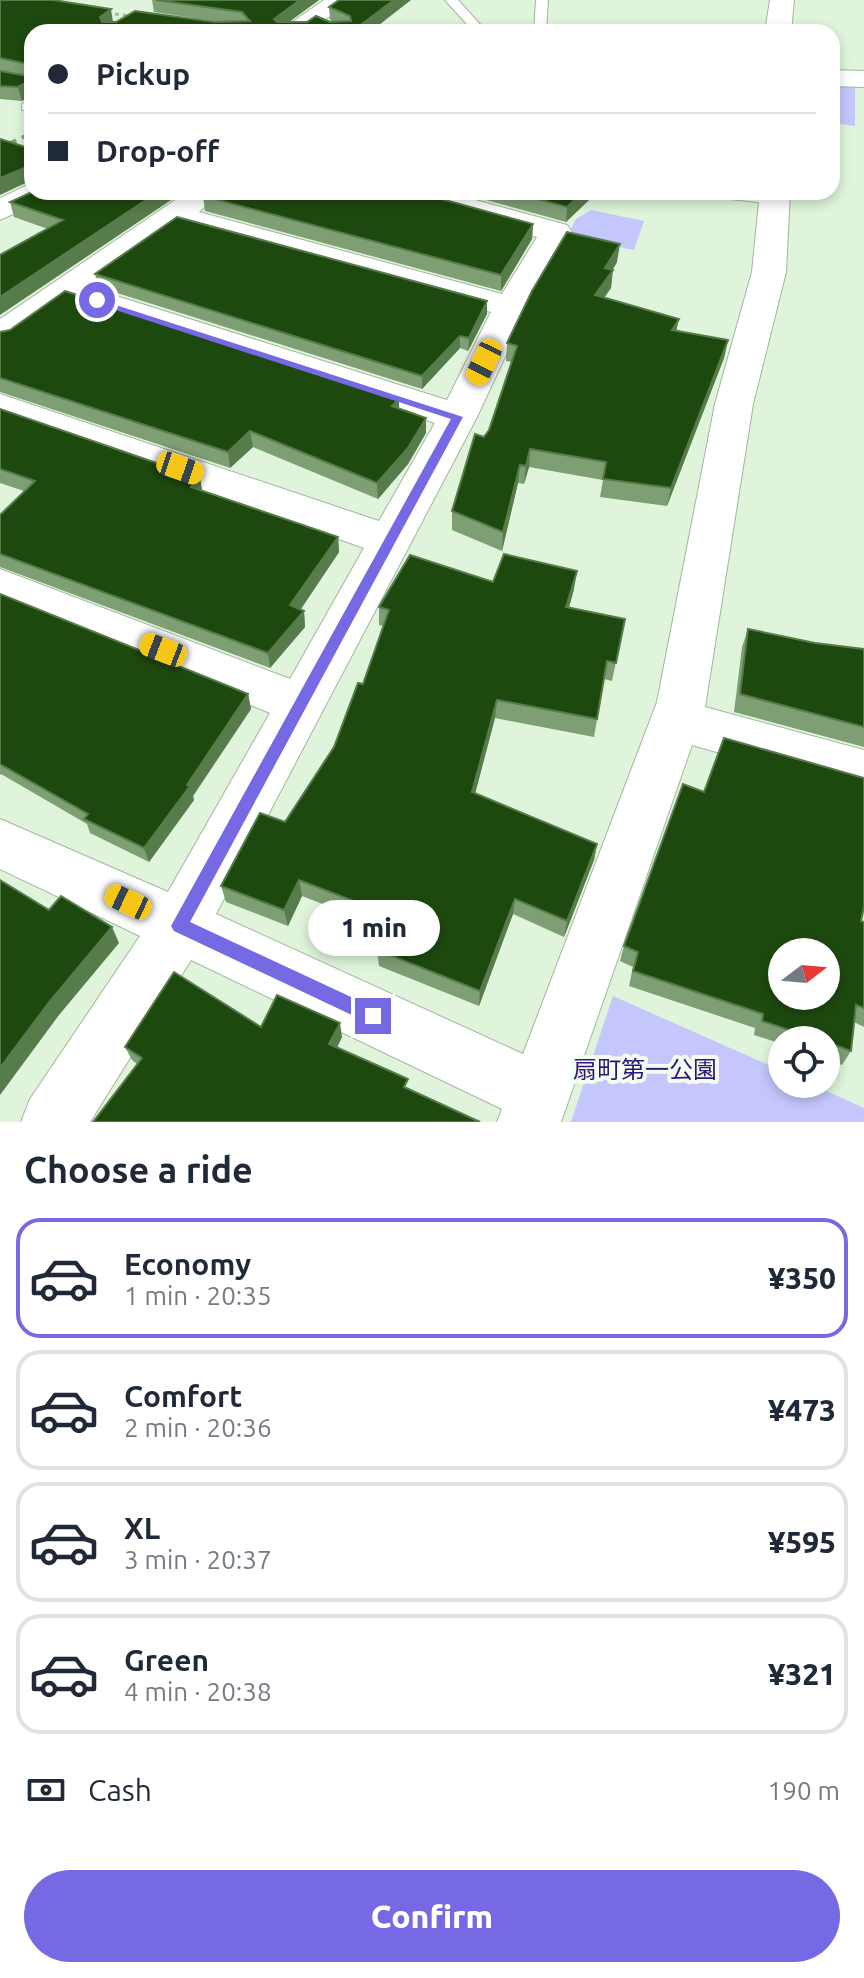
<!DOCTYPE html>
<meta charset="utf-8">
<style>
:root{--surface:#fff;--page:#f6f6f7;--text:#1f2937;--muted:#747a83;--line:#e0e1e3;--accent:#7669e4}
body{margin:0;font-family:Ubuntu,"Noto Sans JP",sans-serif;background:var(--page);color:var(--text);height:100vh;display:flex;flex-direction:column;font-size:30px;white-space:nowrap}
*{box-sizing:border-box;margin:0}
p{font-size:26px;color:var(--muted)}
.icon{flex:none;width:44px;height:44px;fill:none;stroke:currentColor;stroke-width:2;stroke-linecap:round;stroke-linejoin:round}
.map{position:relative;height:1122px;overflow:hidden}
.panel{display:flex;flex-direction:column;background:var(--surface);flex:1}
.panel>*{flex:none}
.banner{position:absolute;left:24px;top:24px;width:816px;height:176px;border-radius:24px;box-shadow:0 4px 12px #0003;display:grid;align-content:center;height:176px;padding:0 24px;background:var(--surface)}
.needle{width:52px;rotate:74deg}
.controls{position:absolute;left:768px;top:938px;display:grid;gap:16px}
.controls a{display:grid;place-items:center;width:72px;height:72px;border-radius:50%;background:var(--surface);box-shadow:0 4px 12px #0003;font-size:40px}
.end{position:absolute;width:36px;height:36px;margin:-18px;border:10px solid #7669e4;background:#fff;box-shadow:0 0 0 4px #fff}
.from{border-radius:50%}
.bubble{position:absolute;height:56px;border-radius:28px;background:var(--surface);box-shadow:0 4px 12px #0003;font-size:26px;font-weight:800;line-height:56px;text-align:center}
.car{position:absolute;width:24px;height:48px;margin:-24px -12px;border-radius:10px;box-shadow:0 0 6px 2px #0007;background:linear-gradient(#f5c518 24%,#345 0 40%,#f5c518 0 76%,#345 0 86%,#f5c518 0)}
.banner b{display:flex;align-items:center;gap:28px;height:76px;font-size:30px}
.banner b+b{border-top:2px solid var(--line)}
.banner i{width:20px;height:20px;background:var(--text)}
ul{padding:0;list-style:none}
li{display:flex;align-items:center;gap:24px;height:120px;margin:0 16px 12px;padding:0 8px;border:4px solid var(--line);border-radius:24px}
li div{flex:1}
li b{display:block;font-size:30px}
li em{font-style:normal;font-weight:800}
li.active{border-color:var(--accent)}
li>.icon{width:72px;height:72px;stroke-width:1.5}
h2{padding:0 24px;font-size:36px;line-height:96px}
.pay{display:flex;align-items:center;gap:20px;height:88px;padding:0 24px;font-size:30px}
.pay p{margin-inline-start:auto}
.button{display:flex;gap:16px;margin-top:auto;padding:16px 24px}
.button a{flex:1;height:92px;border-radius:48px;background:var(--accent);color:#fff;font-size:32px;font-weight:800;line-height:92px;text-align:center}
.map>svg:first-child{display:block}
.green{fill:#c5c6fc}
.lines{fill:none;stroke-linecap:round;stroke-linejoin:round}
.service-casing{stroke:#a3b69e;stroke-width:2}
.minor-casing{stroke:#a3b69e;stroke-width:2}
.secondary-casing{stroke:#a3b69e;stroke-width:2}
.path{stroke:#a8b9a4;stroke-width:3;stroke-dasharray:4 4;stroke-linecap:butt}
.service{fill:#fff;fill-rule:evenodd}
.minor{fill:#fff;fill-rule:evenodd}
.secondary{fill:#fff;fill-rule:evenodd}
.rail{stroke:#8d9c89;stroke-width:4;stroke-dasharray:6 6;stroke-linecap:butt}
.wall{fill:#7e9e74}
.shaded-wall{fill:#577c4b}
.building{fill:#1d490e;stroke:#577c4b;stroke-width:2;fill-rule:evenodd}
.route{fill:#7669e4}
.labels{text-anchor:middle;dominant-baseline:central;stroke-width:8;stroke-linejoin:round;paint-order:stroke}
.near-park-label{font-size:24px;fill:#2f157a;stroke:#f2feef}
</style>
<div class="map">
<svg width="864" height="1122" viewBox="0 0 864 1122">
<rect width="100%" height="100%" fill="#dff4da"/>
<!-- green -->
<path class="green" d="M 832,76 L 855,76 L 855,126 L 832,123 Z
M 591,210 L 644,221 L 634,250 L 567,237 L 576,219 Z
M 613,996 L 782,1071 L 782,1084 L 811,1084 L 864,1108 L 864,1122 L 571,1122 Z"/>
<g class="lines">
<defs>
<path id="service" d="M 445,0 L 458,0 L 487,32 L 474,32 Z
M 536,0 L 548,0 L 546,32 L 534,32 Z
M 32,98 L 32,110 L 22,110 L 22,104 Z
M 705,192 L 753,192 L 782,199 L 774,204 L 713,197 Z"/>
<path id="minor" d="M 770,0 L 794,0 L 791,32 L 765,32 Z
M 832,70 L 864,71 L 864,87 L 832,86 Z
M 187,192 L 210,192 L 214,198 L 199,212 L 502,294 L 537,237 L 400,199 L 396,192 L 446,192 L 567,225 L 572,232 L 528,307 L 477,417 L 216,914 L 523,1054 L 657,702 L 715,404 L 752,272 L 760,192 L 790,192 L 786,272 L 753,404 L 705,707 L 864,750 L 864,794 L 692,745 L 561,1122 L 497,1122 L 502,1109 L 191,960 L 90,1122 L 21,1122 L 30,1099 L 140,936 L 0,869 L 0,819 L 168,892 L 270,713 L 0,604 L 0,569 L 290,679 L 364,548 L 0,419 L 0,394 L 379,521 L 435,423 L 69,303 L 13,343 L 0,346 L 0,319 ZM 179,226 L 491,312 L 447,400 L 91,288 Z"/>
<path id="secondary" d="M 324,0 L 352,0 L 308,32 L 278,32 Z
M 32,183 L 32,192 L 49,192 L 45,199 L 0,220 L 0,198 Z"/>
</defs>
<!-- service casing -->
<use href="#service" class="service-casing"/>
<!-- minor casing -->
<use href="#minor" class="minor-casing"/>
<!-- secondary casing -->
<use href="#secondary" class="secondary-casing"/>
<!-- path -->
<path class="path" d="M 107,13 L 130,16"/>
<!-- service -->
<use href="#service" class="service"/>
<!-- minor -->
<use href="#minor" class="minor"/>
<!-- secondary -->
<use href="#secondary" class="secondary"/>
<!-- rail -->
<path class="rail" d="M 0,148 L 32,133"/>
</g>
<!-- wall -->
<path class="wall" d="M 0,0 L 113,22 L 220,22 L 154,12 L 152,0 L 319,0 L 289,22 L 333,22 L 330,20 L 329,7 L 339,0 L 370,31 L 32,32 L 32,95 L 22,101 L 0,99 Z
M 183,192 L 48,229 L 14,217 L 10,202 Z
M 457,192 L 589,192 L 589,200 L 566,222 Z
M 203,196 L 533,224 L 532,239 L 501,291 L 205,211 Z
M 617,262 L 612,270 L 611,288 L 604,298 L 676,331 L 728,340 L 724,358 L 667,506 L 600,497 L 603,480 L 529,467 L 524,484 L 518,483 L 502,551 L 452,530 L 452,511 L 484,437 L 489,430 L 512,362 L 506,361 L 507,343 Z
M 95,274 L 487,314 L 468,351 L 460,348 L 422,389 L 98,287 Z
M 0,332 L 399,408 L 426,433 L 408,464 L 378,499 L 253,447 L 230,468 L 0,392 Z
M 0,409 L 202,491 L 338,537 L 339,552 L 300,610 L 304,611 L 305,627 L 270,668 L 0,567 L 0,515 L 24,491 L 0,483 Z
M 493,582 L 574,589 L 569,607 L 625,619 L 612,681 L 604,679 L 594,737 L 495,718 L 475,794 L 597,844 L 594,860 L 564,937 L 513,914 L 479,1006 L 379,966 L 377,950 L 387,929 L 302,896 L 288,926 L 226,902 L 221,886 L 285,822 L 334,747 L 363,684 L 383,626 L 379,625 L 379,607 Z
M 0,594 L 248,694 L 251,709 L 193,796 L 194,800 L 149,862 L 90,833 L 87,824 L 1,774 L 0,775 Z
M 748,629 L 815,643 L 864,649 L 864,747 L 734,712 L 742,647 Z
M 704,792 L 861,921 L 864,922 L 864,1027 L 854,1022 L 851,1051 L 842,1065 L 826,1059 L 826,1040 L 782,1040 L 782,1044 L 754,1035 L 755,1028 L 629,986 L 633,967 L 620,961 L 624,946 Z
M 261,1027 L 342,1037 L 337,1047 L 408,1089 L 137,1064 L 132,1060 L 125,1047 Z"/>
<!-- shaded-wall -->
<path class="shaded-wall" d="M 300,0 L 319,0 L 275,32 L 274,19 Z
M 394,0 L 411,0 L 370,32 L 358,27 Z
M 111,9 L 113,22 L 103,30 L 100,17 Z
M 29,81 L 32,95 L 22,101 L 18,87 Z
M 29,166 L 32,180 L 0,195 L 0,178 Z
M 158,192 L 183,192 L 0,315 L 0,297 Z
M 583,192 L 589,192 L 589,200 L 566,222 L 567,207 Z
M 533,224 L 532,239 L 501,291 L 501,275 Z
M 620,244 L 617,262 L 608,278 L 613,270 L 611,288 L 593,313 L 595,295 L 605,268 Z
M 487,301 L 487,314 L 468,351 L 469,338 Z
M 679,319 L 675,337 L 672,330 Z
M 460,336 L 460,348 L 422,389 L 422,376 Z
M 728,340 L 724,358 L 667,506 L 671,488 Z
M 399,399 L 399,414 L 392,406 Z
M 426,418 L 426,433 L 408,464 L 378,499 L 377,483 Z
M 250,431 L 253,447 L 230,468 L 228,452 Z
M 530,449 L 529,467 L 524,484 L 526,466 Z
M 520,465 L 518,483 L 502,551 L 503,532 Z
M 200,478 L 203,494 L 191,487 Z
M 338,537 L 339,552 L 293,621 L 290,605 Z
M 577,571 L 574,589 L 564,625 L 566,607 Z
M 304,611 L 305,627 L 270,668 L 268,653 Z
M 248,694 L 251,709 L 193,796 L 194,800 L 149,862 L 144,848 Z
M 497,700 L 495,718 L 471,809 L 472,792 Z
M 597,844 L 594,860 L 564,937 L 567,921 Z
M 299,880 L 302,896 L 288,926 L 284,910 Z
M 515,899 L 513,914 L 479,1006 L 480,991 Z
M 112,927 L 119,943 L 59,1015 L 0,1095 L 0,1068 L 50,1001 Z
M 340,1023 L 342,1037 L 332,1058 L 329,1044 Z"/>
<!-- building -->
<path class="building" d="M 0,0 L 53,0 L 111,9 L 100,17 L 102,22 L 116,22 L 135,11 L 215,22 L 250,21 L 242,12 L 156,0 L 300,0 L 274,19 L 277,22 L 307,22 L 316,16 L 330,22 L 351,21 L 350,16 L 329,7 L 339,0 L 394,0 L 358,27 L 372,32 L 32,32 L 32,88 L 29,81 L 18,87 L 0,86 L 0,71 L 28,76 L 32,65 L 0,58 Z
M 0,139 L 32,149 L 32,174 L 29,166 L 0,178 Z
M 32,192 L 158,192 L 0,297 L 0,255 L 63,220 L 10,202 Z
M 207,192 L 416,192 L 533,224 L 501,275 L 203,196 Z
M 512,192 L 583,192 L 567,207 Z
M 177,217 L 487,301 L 469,338 L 460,336 L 422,376 L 95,274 Z
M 567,232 L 620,244 L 605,268 L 613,270 L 595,295 L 679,319 L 672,330 L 728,340 L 671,488 L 603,479 L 606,462 L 530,449 L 526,466 L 520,465 L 503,532 L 452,511 L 475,434 L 484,437 L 489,430 L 517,346 L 507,343 L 532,291 Z
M 65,291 L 399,399 L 392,406 L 426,418 L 408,448 L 377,483 L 250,431 L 228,452 L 0,378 L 0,332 L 10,330 Z
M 0,409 L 200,478 L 191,487 L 338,537 L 290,605 L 304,611 L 268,653 L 0,554 L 0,515 L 35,481 L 0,469 Z
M 504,554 L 577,571 L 566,607 L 625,619 L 616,663 L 607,661 L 597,719 L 497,700 L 472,792 L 597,844 L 567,921 L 515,899 L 480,991 L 377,950 L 393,916 L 299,880 L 284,910 L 221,886 L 260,813 L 285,822 L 334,747 L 358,683 L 363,684 L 389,610 L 379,607 L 410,555 L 493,582 Z
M 0,594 L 248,694 L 187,785 L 190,786 L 144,848 L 84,819 L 88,814 L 0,764 Z
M 748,629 L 815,643 L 864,649 L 864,727 L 740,694 Z
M 724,738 L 864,778 L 864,907 L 861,921 L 864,922 L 864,1008 L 856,1005 L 851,1051 L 826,1042 L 826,1040 L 819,1040 L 762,1021 L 763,1014 L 633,971 L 638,952 L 624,946 L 683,784 L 704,792 ZM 782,952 L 826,952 L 826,996 L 782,996 Z
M 0,880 L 49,910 L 61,896 L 112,927 L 50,1001 L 0,1068 Z
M 174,972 L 261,1027 L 277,995 L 340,1023 L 329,1044 L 408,1079 L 404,1087 L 480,1122 L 93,1122 L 142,1058 L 125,1047 Z"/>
<!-- route -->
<path class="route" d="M 94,298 L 463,417 L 190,922 L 379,1010 L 379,1023 L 373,1025 L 174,931 L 171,926 L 451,419 L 94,303 Z"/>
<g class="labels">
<!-- near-park labels -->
<g class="near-park-label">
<text x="645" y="1069">扇町第一公園</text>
</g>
</g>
</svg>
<div class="controls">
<a><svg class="needle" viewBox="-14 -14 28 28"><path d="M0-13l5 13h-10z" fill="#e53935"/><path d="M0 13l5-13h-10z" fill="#747a83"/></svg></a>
<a><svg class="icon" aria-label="locate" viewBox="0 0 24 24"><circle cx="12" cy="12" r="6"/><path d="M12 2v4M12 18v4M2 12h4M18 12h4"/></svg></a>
</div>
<i class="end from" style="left:97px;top:300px"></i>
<i class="end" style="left:373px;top:1016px"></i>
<div class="bubble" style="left:308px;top:900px;width:132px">1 min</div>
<i class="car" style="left:484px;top:362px;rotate:206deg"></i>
<i class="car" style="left:180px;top:468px;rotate:109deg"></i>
<i class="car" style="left:163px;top:650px;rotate:291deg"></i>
<i class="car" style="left:128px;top:902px;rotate:295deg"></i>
<div class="banner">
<b><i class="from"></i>Pickup</b>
<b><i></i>Drop-off</b>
</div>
</div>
<section class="panel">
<h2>Choose a ride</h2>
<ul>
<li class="active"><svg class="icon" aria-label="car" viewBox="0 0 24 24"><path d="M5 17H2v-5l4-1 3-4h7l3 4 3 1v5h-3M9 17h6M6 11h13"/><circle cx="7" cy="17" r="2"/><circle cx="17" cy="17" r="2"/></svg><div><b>Economy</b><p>1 min · 20:35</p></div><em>¥350</em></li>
<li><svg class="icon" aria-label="car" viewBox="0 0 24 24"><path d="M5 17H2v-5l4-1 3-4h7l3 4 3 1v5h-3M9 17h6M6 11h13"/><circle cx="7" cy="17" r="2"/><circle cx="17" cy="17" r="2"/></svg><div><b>Comfort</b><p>2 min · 20:36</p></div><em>¥473</em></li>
<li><svg class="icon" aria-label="car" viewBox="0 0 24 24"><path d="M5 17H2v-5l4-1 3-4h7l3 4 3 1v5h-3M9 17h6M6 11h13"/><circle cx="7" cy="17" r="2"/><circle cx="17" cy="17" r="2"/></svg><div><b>XL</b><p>3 min · 20:37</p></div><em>¥595</em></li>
<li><svg class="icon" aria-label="car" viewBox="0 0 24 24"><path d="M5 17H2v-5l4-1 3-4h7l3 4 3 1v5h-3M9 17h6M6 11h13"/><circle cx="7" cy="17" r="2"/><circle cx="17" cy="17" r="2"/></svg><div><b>Green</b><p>4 min · 20:38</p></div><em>¥321</em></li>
</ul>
<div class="pay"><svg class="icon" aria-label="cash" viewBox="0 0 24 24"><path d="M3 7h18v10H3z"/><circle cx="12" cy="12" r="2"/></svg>Cash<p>190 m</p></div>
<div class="button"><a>Confirm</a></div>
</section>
